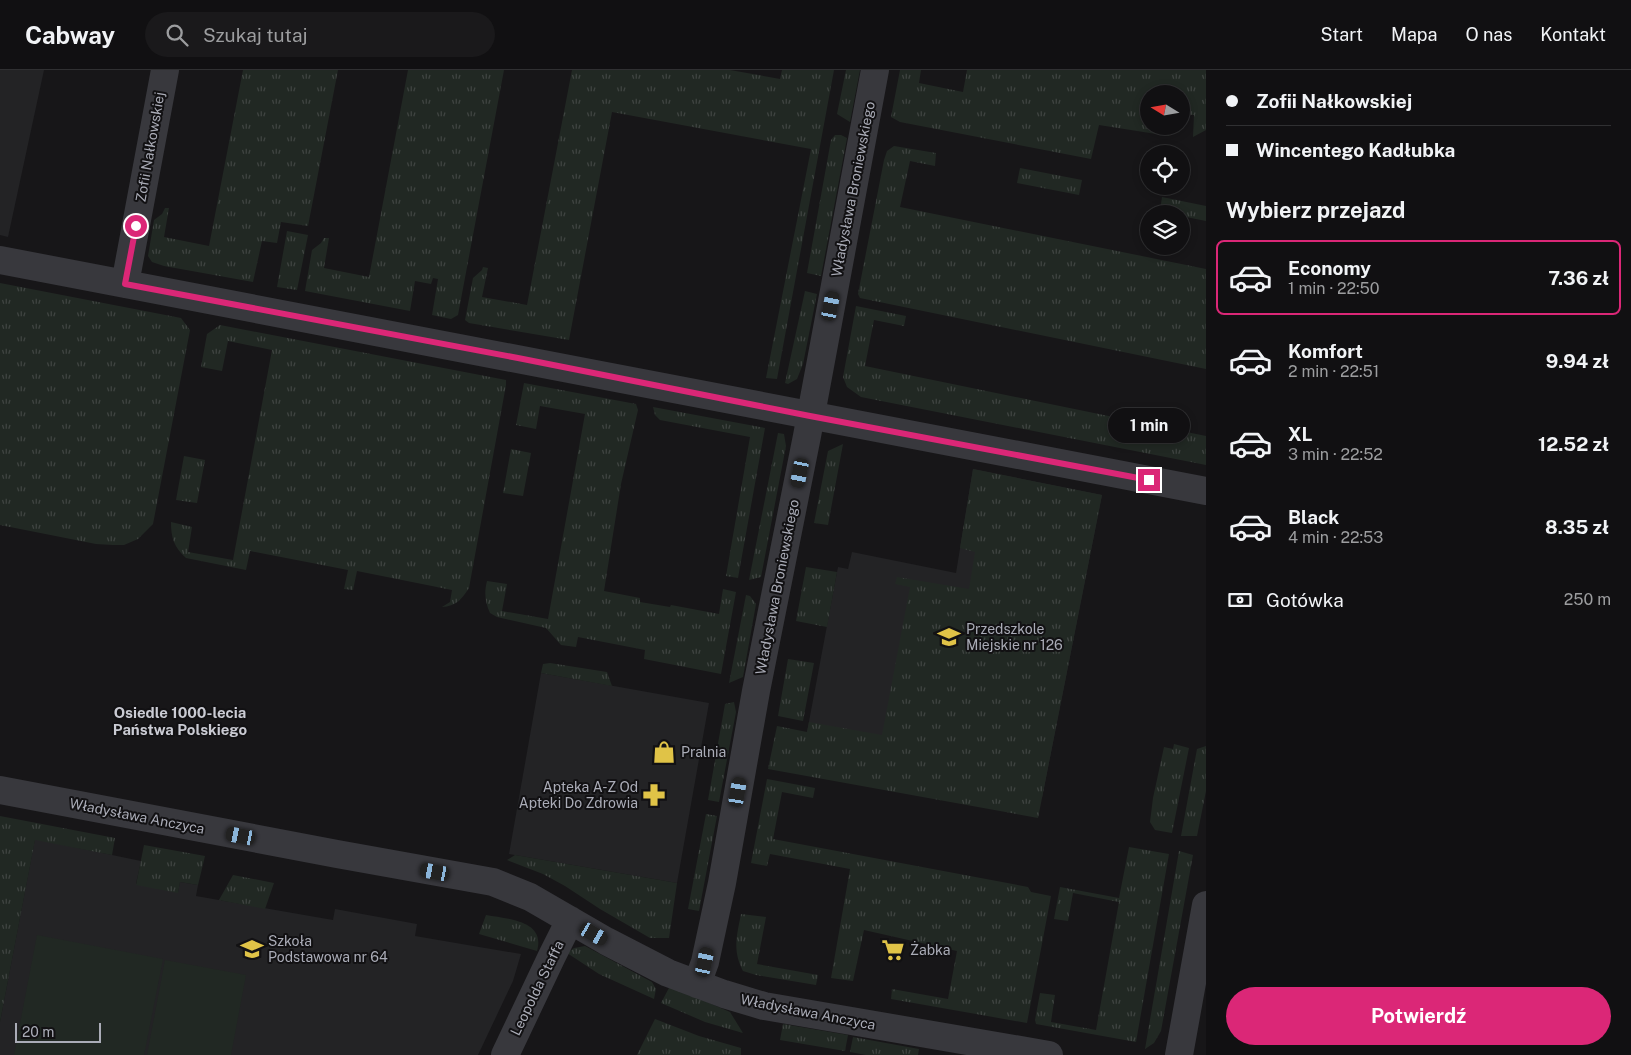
<!DOCTYPE html>
<html lang="pl">
<meta charset="utf-8">
<style>
:root{--surface:#111012;--page:#1a191b;--text:#f1f3f6;--muted:#9c9d9f;--line:#303032;--accent:#db2777}
body{margin:0;font-family:"Public Sans",sans-serif;background:var(--page);color:var(--text);height:100vh;display:flex;flex-direction:column;font-size:19px;white-space:nowrap}
*{box-sizing:border-box;margin:0}
p{font-size:16px;color:var(--muted)}
.icon{flex:none;width:28px;height:28px;fill:none;stroke:currentColor;stroke-width:2;stroke-linecap:round;stroke-linejoin:round}
.map{position:relative;flex:1;overflow:hidden}
.side{display:flex;flex-direction:column;background:var(--surface);width:425px}
.side>*{flex:none}
.banner{display:grid;align-content:center;height:110px;padding:0 20px;background:var(--surface)}
.needle{width:32px;rotate:281deg}
.buttons{position:absolute;left:1140px;top:15px;display:grid;gap:10px}
.buttons a{display:grid;place-items:center;width:50px;height:50px;border-radius:50%;background:var(--surface);box-shadow:0 2px 8px #0003,0 0 0 1px var(--line);font-size:25px}
.scale{position:absolute;left:15px;bottom:12px;width:86px;box-sizing:border-box;padding-left:5px;border:2px solid #aaacb7;border-top:0;font-size:14px;line-height:18px;white-space:nowrap;color:#aaacb7;-webkit-text-stroke:4px #121113;paint-order:stroke}
.end{position:absolute;width:22px;height:22px;margin:-11px;border:6px solid #db2777;background:#fff;box-shadow:0 0 0 2px #fff}
.from{border-radius:50%}
.bubble{position:absolute;height:35px;border-radius:18px;background:var(--surface);box-shadow:0 2px 8px #0003,0 0 0 1px var(--line);font-size:16px;font-weight:700;line-height:35px;text-align:center}
.car{position:absolute;width:15px;height:30px;margin:-15px -8px;border-radius:6px;box-shadow:0 0 4px 1px #0007;background:linear-gradient(#222 24%,#8ab4d8 0 40%,#222 0 76%,#8ab4d8 0 86%,#222 0)}
.banner b{display:flex;align-items:center;gap:18px;height:48px;font-size:19px}
.banner b+b{border-top:1px solid var(--line)}
.banner i{width:12px;height:12px;background:var(--text)}
ul{padding:0;list-style:none}
li{display:flex;align-items:center;gap:15px;height:75px;margin:0 10px 8px;padding:0 10px;border:2px solid transparent;border-radius:8px}
li div{flex:1}
li b{display:block;font-size:19px}
li em{font-style:normal;font-weight:700}
li.active{border-color:var(--accent)}
li>.icon{width:45px;height:45px;stroke-width:1.5}
h2{padding:0 20px;font-size:22px;line-height:60px}
.pay{display:flex;align-items:center;gap:12px;height:55px;padding:0 20px;font-size:19px}
.pay p{margin-inline-start:auto}
.button{display:flex;gap:10px;margin-top:auto;padding:10px 20px}
.button a{flex:1;height:58px;border-radius:30px;background:var(--accent);color:#fff;font-size:20px;font-weight:700;line-height:58px;text-align:center}
header{display:flex;align-items:center;gap:30px;box-sizing:border-box;height:70px;padding:0 25px;background:var(--surface);border-bottom:1px solid var(--line)}
header strong{font-size:24px}
nav{display:flex;gap:28px;margin-inline-start:auto;font-size:18px}
.search{width:350px;height:45px;background:var(--page);display:flex;align-items:center;gap:12px;box-sizing:border-box;padding:0 18px;border-radius:28px;color:var(--muted);font-size:19px}
main{display:flex;flex:1;min-height:0}
.map>svg:first-child{display:block}
.built{fill:#232325}
.grass{fill:url(#grass-tufts)}
.park{fill:#212823}
.lines{fill:none;stroke-linecap:round;stroke-linejoin:round}
.minor{stroke:#38383d;stroke-width:28}
.tertiary{stroke:#38383d;stroke-width:28}
.route{stroke:#db2777;stroke-width:6}
.labels{text-anchor:middle;dominant-baseline:central;stroke-width:4;stroke-linejoin:round;paint-order:stroke}
.street-label{font-size:14px;fill:#aaacb7;stroke:#121113}
.poi-label{font-size:14px;fill:#aaacb7;stroke:#121113;text-anchor:start}
.neighbourhood-label{font-size:15px;font-weight:bold;fill:#cacbd3;stroke:#121113}
</style>
<header>
<strong>Cabway</strong>
<div class="search"><svg class="icon" aria-label="search" viewBox="0 0 24 24"><circle cx="10" cy="10" r="6"/><path d="M15 15l6 6"/></svg>Szukaj tutaj</div>
<nav><a>Start</a><a>Mapa</a><a>O nas</a><a>Kontakt</a></nav>
</header>
<main>
<div class="map">
<svg width="1206" height="985" viewBox="0 0 1206 985">
<defs>
<pattern id="grass-tufts" width="24" height="20" patternUnits="userSpaceOnUse" patternTransform="scale(1.25)"><rect width="24" height="20" fill="#212823"/><path d="M3 7l-1-3M5 7V3M7 7l1-3M15 17l-1-3M17 17v-4M19 17l1-3" fill="none" stroke="#3f4441"/></pattern>
</defs>
<rect width="100%" height="100%" fill="#171618"/>
<!-- built -->
<path class="built" d="M 0,0 L 44,0 L 8,167 L 0,165 Z
M 973,399 L 1102,425 L 1042,728 L 807,662 L 838,497 L 848,499 L 852,482 L 956,503 Z
M 541,603 L 709,633 L 677,813 L 509,784 Z
M 35,769 L 141,791 L 136,814 L 178,822 L 180,812 L 198,815 L 196,826 L 333,850 L 335,839 L 417,854 L 415,866 L 521,884 L 513,911 L 478,985 L 0,985 L 0,952 Z"/>
<!-- grass -->
<path class="grass" d="M 243,0 L 338,0 L 308,156 L 281,152 L 277,173 L 262,171 L 253,212 L 164,196 L 152,192 L 148,186 L 154,150 L 162,144 L 165,138 L 169,138 L 164,167 L 209,176 Z
M 408,0 L 504,0 L 458,245 L 451,249 L 432,245 L 438,209 L 433,208 L 431,214 L 415,211 L 410,241 L 305,221 L 312,180 L 321,173 L 324,168 L 329,168 L 324,198 L 369,207 Z
M 572,0 L 730,0 L 780,9 L 782,0 L 834,0 L 777,309 L 766,308 L 811,79 L 612,42 L 569,270 L 469,253 L 465,250 L 473,208 L 482,200 L 483,197 L 488,198 L 482,227 L 527,235 Z
M 846,0 L 860,0 L 850,52 L 837,44 Z
M 900,0 L 921,0 L 919,13 L 963,22 L 967,0 L 1206,0 L 1206,60 L 1193,67 L 1194,45 L 1181,44 L 1181,24 L 1149,24 L 1149,56 L 1169,56 L 1169,66 L 1099,55 L 1091,89 L 900,52 L 891,47 Z
M 835,65 L 841,65 L 847,68 L 821,206 L 807,203 L 831,70 Z
M 894,76 L 936,83 L 935,96 L 910,91 L 900,137 L 1206,199 L 1206,299 L 860,228 L 858,224 L 884,90 L 887,81 Z
M 1020,98 L 1082,110 L 1079,125 L 1017,113 Z
M 1162,127 L 1206,136 L 1206,151 L 1181,146 L 1181,144 L 1160,141 Z
M 287,161 L 308,165 L 297,220 L 277,217 Z
M 0,213 L 181,248 L 190,260 L 153,454 L 138,469 L 124,475 L 113,475 L 96,474 L 0,455 Z
M 805,221 L 817,224 L 803,294 L 797,309 L 788,314 L 785,313 Z
M 856,236 L 906,246 L 904,256 L 874,250 L 865,296 L 1206,366 L 1206,395 L 861,327 L 847,317 L 843,307 Z
M 220,255 L 506,310 L 506,315 L 469,518 C 461,530 456,536 442,537 L 450,532 L 452,520 L 357,501 L 353,520 L 344,519 L 348,500 L 250,481 L 246,500 L 186,488 C 174,477 171,468 171,452 L 192,457 L 188,482 L 233,490 L 272,280 L 228,271 L 222,301 L 201,297 L 207,264 Z
M 524,313 L 636,334 L 638,340 L 621,414 L 604,521 L 640,528 L 640,532 L 670,537 L 671,535 L 719,544 L 723,519 L 736,522 L 721,604 L 644,589 L 645,580 L 578,567 L 576,577 L 561,575 L 546,558 L 497,547 L 490,543 C 485,532 484,523 487,511 L 507,514 L 502,541 L 548,549 L 585,344 L 540,336 L 536,359 L 516,355 Z
M 653,337 L 765,358 L 738,508 L 726,506 L 750,367 L 660,350 L 655,345 Z
M 778,363 L 784,364 L 786,376 L 761,507 L 749,510 Z
M 843,374 L 828,455 L 814,453 L 828,381 Z
M 511,379 L 531,383 L 523,426 L 503,423 Z
M 184,386 L 205,390 L 197,433 L 176,430 Z
M 973,399 L 1102,425 L 1038,748 L 768,699 L 777,656 L 807,662 L 809,652 L 882,665 L 910,517 L 895,514 L 897,507 L 969,519 L 975,482 L 960,478 Z
M 806,497 L 837,502 L 827,557 L 796,551 Z
M 746,525 L 750,526 L 756,534 L 743,607 L 729,613 Z
M 788,589 L 814,593 L 803,651 L 778,646 Z
M 550,593 L 607,602 L 612,616 L 541,603 L 543,594 Z
M 734,632 L 736,642 L 719,732 L 708,730 L 725,634 Z
M 1174,674 L 1189,678 L 1172,763 L 1155,760 L 1150,752 L 1153,728 L 1164,677 L 1173,679 Z
M 1206,676 L 1206,721 L 1197,766 L 1181,766 L 1197,679 Z
M 767,709 L 815,718 L 813,728 L 782,722 L 773,769 L 1028,817 L 1031,822 L 1051,826 L 1027,953 L 891,929 L 892,919 L 948,929 L 957,881 L 864,860 L 853,911 L 831,908 L 850,799 L 770,784 L 767,796 L 751,793 Z
M 706,744 L 717,746 L 699,841 L 688,839 Z
M 0,746 L 115,768 L 112,785 L 35,770 L 0,952 Z
M 144,775 L 205,786 L 198,815 L 180,812 L 178,823 L 136,815 Z
M 1129,777 L 1169,784 L 1136,972 L 1036,954 L 1035,950 L 1040,923 L 1055,925 L 1051,952 L 1096,960 L 1119,832 L 1073,823 L 1068,851 L 1054,849 L 1060,817 L 1119,828 Z
M 1179,781 L 1193,785 L 1161,961 L 1154,973 L 1145,979 Z
M 515,785 L 677,813 L 669,868 L 650,868 L 600,839 L 565,816 L 543,804 L 507,790 Z
M 233,805 L 274,813 L 265,839 L 219,830 Z
M 741,844 L 766,847 L 757,894 L 818,905 L 816,915 L 756,905 L 743,901 C 732,880 737,865 741,844 Z
M 486,845 C 507,849 546,850 537,881 L 479,864 Z
M 585,876 L 652,912 L 656,919 L 654,929 L 599,904 L 567,883 L 574,878 Z
M 670,916 L 730,942 L 743,963 L 705,952 L 661,933 Z
M 655,949 L 699,966 L 741,978 L 741,985 L 637,985 Z
M 783,954 L 848,965 L 845,981 L 780,970 Z
M 853,967 L 919,979 L 918,985 L 866,985 L 850,982 Z"/>
<!-- park -->
<path class="park" d="M 37,865 L 163,889 L 144,985 L 14,985 Z
M 165,890 L 246,905 L 231,985 L 147,985 Z"/>
<g class="lines">
<!-- minor -->
<path class="minor" d="M 0,190 C 402,266 804,345 1206,421
M 125,214 L 165,0
M 0,720 L 337,784 L 493,812 L 530,827 L 606,871 L 668,903 L 724,924 L 764,936 L 1049,985
M 697,914 L 705,892 L 722,813 L 756,621 L 807,366 L 875,0
M 505,985 L 552,886 L 570,850"/>
<!-- tertiary -->
<path class="tertiary" d="M 1179,985 L 1206,835"/>
</g>
<g class="lines">
<!-- route -->
<path class="route" d="M 136,156 L 125,214 L 518,288 L 810,346 L 1149,410"/>
</g>
<!-- icons -->
<defs>
<symbol id="school-bare" viewBox="-9 -9 18 18"><path d="M0-5L7-2L0 1L-7-2ZM-4 1L0 2.5L4 1V4Q0 6-4 4Z" fill="#e0c347" stroke="#121113" stroke-width="2.5" paint-order="stroke"/></symbol>
<symbol id="shop-bare" viewBox="-9 -9 18 18"><path d="M-5-2.5h2.3a2.7 3.5 0 0 1 5.4 0H5L5.5 6h-11ZM-1.5-2.5h3a1.5 2.3 0 0 0-3 0Z" fill="#e0c347" stroke="#121113" stroke-width="2.5" paint-order="stroke"/></symbol>
<symbol id="pharmacy-bare" viewBox="-9 -9 18 18"><path d="M-2-6h4v4h4v4h-4v4h-4v-4h-4v-4h4Z" fill="#e0c347" stroke="#121113" stroke-width="2.5" paint-order="stroke"/></symbol>
<symbol id="supermarket-bare" viewBox="-9 -9 18 18"><path d="M-6-5.5h2.5l.6 2H6L4.5 2H-2.5L-4.4-4H-6ZM-1.5 3.2a1.3 1.3 0 1 0 .1 0ZM3 3.2a1.3 1.3 0 1 0 .1 0Z" fill="#e0c347" stroke="#121113" stroke-width="2.5" paint-order="stroke"/></symbol>
</defs>
<g fill-rule="evenodd">
<use href="#school-bare" x="933" y="551" width="32" height="32"/>
<use href="#shop-bare" x="648" y="666" width="32" height="32"/>
<use href="#pharmacy-bare" x="638" y="709" width="32" height="32"/>
<use href="#school-bare" x="236" y="863" width="32" height="32"/>
<use href="#supermarket-bare" x="877" y="864" width="32" height="32"/>
</g>
<g class="labels">
<!-- street labels -->
<g class="street-label">
<text transform="translate(150 77) rotate(-80)">Zofii Nałkowskiej</text>
<text transform="translate(853 119) rotate(-79)">Władysława Broniewskiego</text>
<text transform="translate(777 517) rotate(-79)">Władysława Broniewskiego</text>
<text transform="translate(137 746) rotate(11)">Władysława Anczyca</text>
<text transform="translate(537 918) rotate(-64)">Leopolda Staffa</text>
<text transform="translate(808 942) rotate(11)">Władysława Anczyca</text>
</g>
<!-- poi labels -->
<g class="poi-label">
<text x="966" y="559">Przedszkole<tspan x="966" dy="16">Miejskie nr 126</tspan></text>
<text x="681" y="682">Pralnia</text>
<text x="638" y="717" text-anchor="end">Apteka A-Z Od<tspan x="638" dy="16">Apteki Do Zdrowia</tspan></text>
<text x="268" y="871">Szkoła<tspan x="268" dy="16">Podstawowa nr 64</tspan></text>
<text x="910" y="880">Żabka</text>
</g>
<!-- neighbourhood labels -->
<g class="neighbourhood-label">
<text x="180" y="642">Osiedle 1000-lecia<tspan x="180" dy="17">Państwa Polskiego</tspan></text>
</g>
</g>
</svg>
<div class="buttons">
<a><svg class="needle" viewBox="-14 -14 28 28"><path d="M0-13l5 13h-10z" fill="#e53935"/><path d="M0 13l5-13h-10z" fill="#9c9d9f"/></svg></a>
<a><svg class="icon" aria-label="locate" viewBox="0 0 24 24"><circle cx="12" cy="12" r="6"/><path d="M12 2v4M12 18v4M2 12h4M18 12h4"/></svg></a>
<a><svg class="icon" aria-label="layers" viewBox="0 0 24 24"><path d="M12 4l9 5-9 5-9-5zM3 14l9 5 9-5"/></svg></a>
</div>
<div class="scale">20 m</div>
<i class="end from" style="left:136px;top:156px"></i>
<i class="end" style="left:1149px;top:410px"></i>
<div class="bubble" style="left:1108px;top:338px;width:82px">1 min</div>
<i class="car" style="left:831px;top:236px;rotate:11deg"></i>
<i class="car" style="left:800px;top:403px;rotate:191deg"></i>
<i class="car" style="left:738px;top:722px;rotate:10deg"></i>
<i class="car" style="left:241px;top:766px;rotate:281deg"></i>
<i class="car" style="left:435px;top:802px;rotate:280deg"></i>
<i class="car" style="left:594px;top:864px;rotate:120deg"></i>
<i class="car" style="left:705px;top:892px;rotate:12deg"></i>
</div>
<section class="side">
<div class="banner">
<b><i class="from"></i>Zofii Nałkowskiej</b>
<b><i></i>Wincentego Kadłubka</b>
</div>
<h2>Wybierz przejazd</h2>
<ul>
<li class="active"><svg class="icon" aria-label="car" viewBox="0 0 24 24"><path d="M5 17H2v-5l4-1 3-4h7l3 4 3 1v5h-3M9 17h6M6 11h13"/><circle cx="7" cy="17" r="2"/><circle cx="17" cy="17" r="2"/></svg><div><b>Economy</b><p>1 min · 22:50</p></div><em>7.36 zł</em></li>
<li><svg class="icon" aria-label="car" viewBox="0 0 24 24"><path d="M5 17H2v-5l4-1 3-4h7l3 4 3 1v5h-3M9 17h6M6 11h13"/><circle cx="7" cy="17" r="2"/><circle cx="17" cy="17" r="2"/></svg><div><b>Komfort</b><p>2 min · 22:51</p></div><em>9.94 zł</em></li>
<li><svg class="icon" aria-label="car" viewBox="0 0 24 24"><path d="M5 17H2v-5l4-1 3-4h7l3 4 3 1v5h-3M9 17h6M6 11h13"/><circle cx="7" cy="17" r="2"/><circle cx="17" cy="17" r="2"/></svg><div><b>XL</b><p>3 min · 22:52</p></div><em>12.52 zł</em></li>
<li><svg class="icon" aria-label="car" viewBox="0 0 24 24"><path d="M5 17H2v-5l4-1 3-4h7l3 4 3 1v5h-3M9 17h6M6 11h13"/><circle cx="7" cy="17" r="2"/><circle cx="17" cy="17" r="2"/></svg><div><b>Black</b><p>4 min · 22:53</p></div><em>8.35 zł</em></li>
</ul>
<div class="pay"><svg class="icon" aria-label="cash" viewBox="0 0 24 24"><path d="M3 7h18v10H3z"/><circle cx="12" cy="12" r="2"/></svg>Gotówka<p>250 m</p></div>
<div class="button"><a>Potwierdź</a></div>
</section>
</main>
